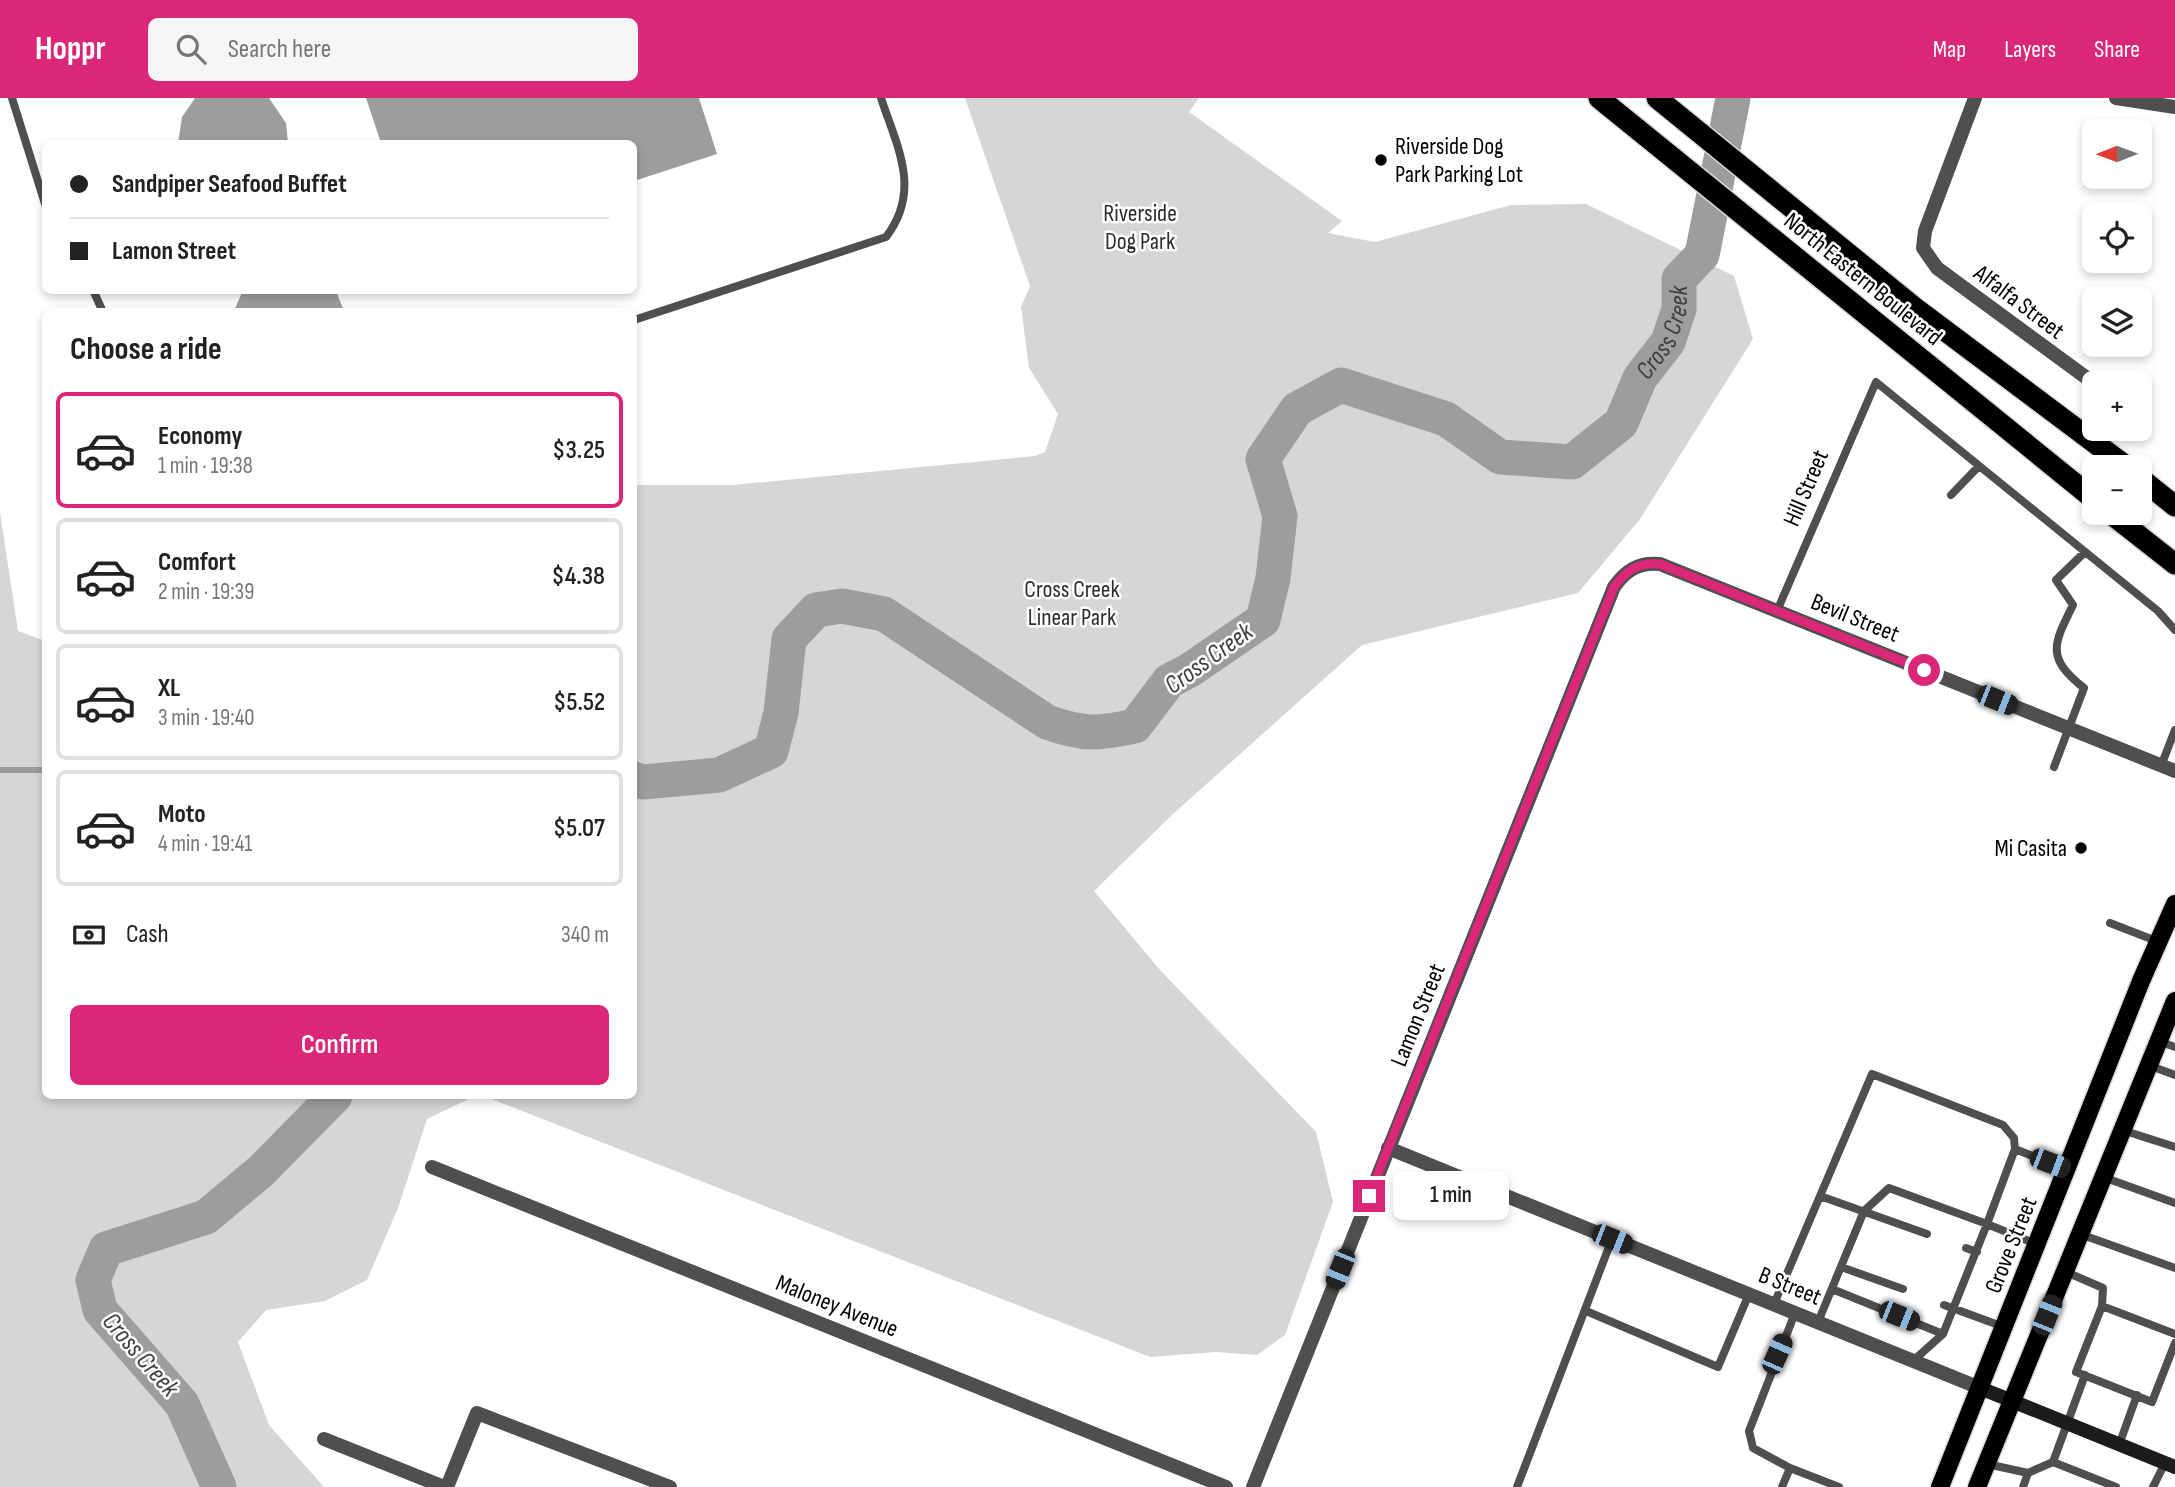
<!DOCTYPE html>
<meta charset="utf-8">
<style>
:root{--surface:#fff;--page:#f6f6f6;--text:#222;--muted:#767676;--line:#e0e0e0;--accent:#db2777}
body{margin:0;font-family:"Sofia Sans Condensed",sans-serif;background:var(--page);color:var(--text);height:100vh;display:flex;flex-direction:column;font-size:26px;white-space:nowrap}
*{box-sizing:border-box;margin:0}
p{font-size:23px;color:var(--muted)}
.icon{flex:none;width:38px;height:38px;fill:none;stroke:currentColor;stroke-width:2;stroke-linecap:round;stroke-linejoin:round}
.map{position:relative;flex:1;overflow:hidden}
.sheet{position:absolute;left:42px;top:210px;width:595px;height:791px;display:flex;flex-direction:column;background:var(--surface);border-radius:10px;box-shadow:0 4px 10px #0003}
.sheet>*{flex:none}
.hud{position:absolute;left:42px;top:42px;width:595px;height:154px;border-radius:10px;box-shadow:0 4px 10px #0003;display:grid;align-content:center;height:154px;padding:0 28px;background:var(--surface)}
.needle{width:46px;rotate:269deg}
.buttons{position:absolute;left:2082px;top:21px;display:grid;gap:14px}
.buttons a{display:grid;place-items:center;width:70px;height:70px;border-radius:10px;background:var(--surface);box-shadow:0 4px 10px #0003;font-size:35px}
.end{position:absolute;width:32px;height:32px;margin:-16px;border:9px solid #db2777;background:#fff;box-shadow:0 0 0 4px #fff}
.from{border-radius:50%}
.bubble{position:absolute;height:49px;border-radius:10px;background:var(--surface);box-shadow:0 4px 10px #0003;font-size:23px;font-weight:600;line-height:49px;text-align:center}
.car{position:absolute;width:21px;height:42px;margin:-21px -10px;border-radius:9px;box-shadow:0 0 5px 2px #0007;background:linear-gradient(#222 24%,#8ab4d8 0 40%,#222 0 76%,#8ab4d8 0 86%,#222 0)}
.hud b{display:flex;align-items:center;gap:24px;height:66px;font-size:26px}
.hud b+b{border-top:2px solid var(--line)}
.hud i{width:18px;height:18px;background:var(--text)}
ul{padding:0;list-style:none}
li{display:flex;align-items:center;gap:21px;height:116px;margin:0 14px 10px;padding:0 14px;border:4px solid var(--line);border-radius:10px}
li div{flex:1}
li b{display:block;font-size:26px}
li em{font-style:normal;font-weight:600}
li.current{border-color:var(--accent)}
li>.icon{width:63px;height:63px;stroke-width:1.5}
h2{padding:0 28px;font-size:32px;line-height:84px}
.pay{display:flex;align-items:center;gap:18px;height:77px;padding:0 28px;font-size:26px}
.pay p{margin-inline-start:auto}
.cta{display:flex;gap:14px;margin-top:auto;padding:14px 28px}
.cta a{flex:1;height:80px;border-radius:10px;background:var(--accent);color:#fff;font-size:28px;font-weight:600;line-height:80px;text-align:center}
header{display:flex;align-items:center;gap:42px;box-sizing:border-box;height:98px;padding:0 35px;background:var(--accent);color:#fff}
header strong{font-size:33px}
nav{display:flex;gap:38px;margin-inline-start:auto;font-size:24px}
.search{width:490px;height:63px;background:var(--page);display:flex;align-items:center;gap:18px;box-sizing:border-box;padding:0 24px;border-radius:10px;color:var(--muted);font-size:26px}
.map>svg:first-child{display:block}
.green{fill:#d6d6d6}
.water{fill:#9d9d9d}
.lines{fill:none;stroke-linecap:round;stroke-linejoin:round}
.stream{stroke:#9d9d9d;stroke-width:6}
.river{stroke:#9d9d9d;stroke-width:35}
.primary-casing{stroke:#dbdbdb;stroke-width:21}
.highway-casing{stroke:#dbdbdb;stroke-width:24}
.lane{stroke:#4f4f4f;stroke-width:8}
.street{stroke:#4f4f4f;stroke-width:14}
.secondary{stroke:#1c1c1c;stroke-width:14}
.primary{stroke:#000;stroke-width:18}
.highway{stroke:#000;stroke-width:21}
.route{stroke:#db2777;stroke-width:9}
.poi-dot{fill:#000;stroke:#fff;stroke-width:2.5}
.labels{text-anchor:middle;dominant-baseline:central;stroke-width:5;stroke-linejoin:round;paint-order:stroke}
.poi-label{font-size:24px;fill:#000;stroke:#fff;text-anchor:start}
.park-label{font-size:24px;fill:#2d2d2d;stroke:#fff}
.street-label{font-size:24px;fill:#000;stroke:#fff}
.water-label{font-size:26px;font-style:italic;fill:#3e3e3e;stroke:#fff}
</style>
<header>
<strong>Hoppr</strong>
<div class="search"><svg class="icon" aria-label="search" viewBox="0 0 24 24"><circle cx="10" cy="10" r="6"/><path d="M15 15l6 6"/></svg>Search here</div>
<nav><a>Map</a><a>Layers</a><a>Share</a></nav>
</header>
<div class="map">
<svg width="2175" height="1389" viewBox="0 0 2175 1389">
<rect width="100%" height="100%" fill="#fff"/>
<!-- green -->
<path class="green" d="M 965,0 L 1199,0 L 1189,14 L 1342,123 L 1328,135 L 1375,144 L 1511,107 L 1586,106 L 1734,178 L 1753,241 L 1640,421 L 1578,495 L 1362,547 L 1173,716 L 1094,793 L 1160,872 L 1316,1034 L 1333,1104 L 1285,1237 L 1257,1257 L 1216,1254 L 1150,1259 L 484,998 L 634,998 L 634,387 L 733,387 L 1035,358 L 1045,354 L 1058,316 L 1029,270 L 1021,209 L 1030,188 Z
M 0,414 L 18,533 L 45,543 L 46,998 L 475,998 L 427,1021 L 398,1110 L 367,1182 L 325,1203 L 266,1212 L 238,1244 L 269,1327 L 324,1389 L 0,1389 Z"/>
<!-- water -->
<path class="water" d="M 195,0 L 269,0 L 286,25 L 288,45 L 178,45 L 182,19 Z
M 366,0 L 699,0 L 717,56 L 634,83 L 634,46 L 381,45 Z
M 243,192 L 336,193 L 344,213 L 234,213 Z"/>
<g class="lines">
<!-- stream -->
<path class="stream" d="M 0,672 L 46,672"/>
<!-- river -->
<g class="river">
<path id="s1" d="M 634,681 L 643,684 L 719,677 L 771,653 L 781,615 L 789,541 L 816,512 L 842,508 L 884,516 L 1047,624 C 1083,637 1098,636 1135,628 L 1169,583 L 1190,572 L 1263,522 L 1273,480 L 1280,418 L 1263,361 L 1297,311 L 1341,287 L 1446,321 L 1500,359 L 1572,364 L 1621,325 L 1640,280 L 1668,244 L 1679,211 L 1679,181 L 1702,157 L 1733,0"/>
<path d="M 219,1389 L 182,1306 L 100,1212 L 93,1182 L 106,1151 L 206,1119 L 261,1073 L 335,998"/>
</g>
<defs>
<path id="primary" d="M 1940,1389 L 2141,883 L 2175,806
M 1977,1389 L 2175,903"/>
<path id="highway" d="M 1599,0 L 2095,402
M 1657,0 L 1915,210 L 2127,369
M 2140,380 L 2175,408
M 2110,415 L 2175,466"/>
</defs>
<!-- primary casing -->
<use href="#primary" class="primary-casing"/>
<!-- highway casing -->
<use href="#highway" class="highway-casing"/>
<!-- lane -->
<path class="lane" d="M 12,0 L 46,109
M 93,192 L 103,214
M 634,222 L 886,139 C 922,92 897,49 881,0
M 1951,397 L 1979,368
M 1777,513 L 1876,284 L 2158,513 L 2175,532
M 2161,668 L 2175,632
M 2054,669 L 2084,590 C 2046,560 2053,547 2073,507 L 2056,482 L 2085,454
M 2110,825 L 2159,844
M 2158,943 L 2175,949
M 2148,967 L 2175,977
M 2122,1032 L 2175,1049
M 2103,1079 L 2175,1105
M 1820,1098 L 1927,1136
M 2080,1136 L 2175,1170
M 1966,1150 L 1977,1154
M 1841,1169 L 1903,1191
M 2064,1173 L 2103,1190 L 2102,1208
M 1832,1191 L 1943,1236 L 1987,1126 L 2036,1146
M 1774,1206 L 1872,976 L 2003,1027 L 2014,1040 L 2015,1051 L 2065,1071
M 1944,1207 L 2004,1229
M 1586,1213 L 1718,1269 L 1749,1196
M 1818,1224 L 1864,1113 L 1889,1090 L 1987,1126 L 2015,1051
M 2175,1236 L 2102,1208 L 2076,1274 L 2152,1304 L 2175,1245
M 1914,1262 L 1943,1236
M 2119,1347 L 2137,1297
M 2053,1364 L 2085,1277
M 1987,1366 L 2028,1375 L 2053,1364 L 2116,1389
M 1790,1370 L 1753,1350 L 1749,1333 L 1795,1215
M 1517,1389 L 1612,1141
M 1782,1389 L 1790,1370 L 1839,1389
M 2023,1389 L 2028,1375
M 2153,1389 L 2165,1365"/>
<!-- street -->
<path class="street" d="M 1975,0 L 1925,133 L 1923,150 L 1937,170 L 2095,286
M 2116,0 L 2175,9
M 1388,1050 L 1980,1290
M 432,1069 L 1226,1389
M 324,1341 L 444,1389
M 447,1389 L 477,1315 L 670,1389
M 1253,1389 L 1614,489 C 1626,472 1639,464 1660,466 L 2175,673"/>
<!-- secondary -->
<path class="secondary" d="M 1980,1290 L 2175,1369"/>
<!-- primary -->
<use href="#primary" class="primary"/>
<!-- highway -->
<use href="#highway" class="highway"/>
</g>
<g class="lines">
<!-- route -->
<path class="route" d="M 1369,1098 L 1614,489 C 1626,472 1639,464 1660,466 L 1924,572"/>
</g>
<!-- markers -->
<g class="poi-dot">
<circle cx="1381" cy="62" r="7"/>
<circle cx="2081" cy="750" r="7"/>
</g>
<g class="labels">
<!-- poi labels -->
<g class="poi-label">
<text x="1395" y="48">Riverside Dog<tspan x="1395" dy="28">Park Parking Lot</tspan></text>
<text x="2067" y="750" text-anchor="end">Mi Casita</text>
</g>
<!-- park labels -->
<g class="park-label">
<text x="1140" y="115">Riverside<tspan x="1140" dy="28">Dog Park</tspan></text>
<text x="1072" y="491">Cross Creek<tspan x="1072" dy="28">Linear Park</tspan></text>
</g>
<!-- street labels -->
<g class="street-label">
<text transform="translate(1863 181) rotate(39)">North Eastern Boulevard</text>
<text transform="translate(2019 204) rotate(37)">Alfalfa Street</text>
<text transform="translate(1806 390) rotate(-67)">Hill Street</text>
<text transform="translate(1855 520) rotate(22)">Bevil Street</text>
<text transform="translate(1418 917) rotate(-68)">Lamon Street</text>
<text transform="translate(2011 1147) rotate(-68)">Grove Street</text>
<text transform="translate(1790 1188) rotate(22)">B Street</text>
<text transform="translate(837 1208) rotate(22)">Maloney Avenue</text>
</g>
<!-- water labels -->
<g class="water-label">
<text stroke="none"><textPath href="#s1" startOffset="1508">Cross Creek</textPath></text>
<text transform="translate(1209 561) rotate(-36)">Cross Creek</text>
<text transform="translate(140 1257) rotate(49)">Cross Creek</text>
</g>
</g>
</svg>
<div class="buttons">
<a><svg class="needle" viewBox="-14 -14 28 28"><path d="M0-13l5 13h-10z" fill="#e53935"/><path d="M0 13l5-13h-10z" fill="#767676"/></svg></a>
<a><svg class="icon" aria-label="locate" viewBox="0 0 24 24"><circle cx="12" cy="12" r="6"/><path d="M12 2v4M12 18v4M2 12h4M18 12h4"/></svg></a>
<a><svg class="icon" aria-label="layers" viewBox="0 0 24 24"><path d="M12 4l9 5-9 5-9-5zM3 14l9 5 9-5"/></svg></a>
<a>+</a>
<a>−</a>
</div>
<i class="end from" style="left:1924px;top:572px"></i>
<i class="end" style="left:1369px;top:1098px"></i>
<div class="bubble" style="left:1393px;top:1073px;width:116px">1 min</div>
<i class="car" style="left:1997px;top:602px;rotate:112deg"></i>
<i class="car" style="left:2050px;top:1065px;rotate:111deg"></i>
<i class="car" style="left:1612px;top:1141px;rotate:112deg"></i>
<i class="car" style="left:1340px;top:1171px;rotate:202deg"></i>
<i class="car" style="left:2047px;top:1217px;rotate:22deg"></i>
<i class="car" style="left:1899px;top:1218px;rotate:112deg"></i>
<i class="car" style="left:1777px;top:1256px;rotate:24deg"></i>
<div class="hud">
<b><i class="from"></i>Sandpiper Seafood Buffet</b>
<b><i></i>Lamon Street</b>
</div>
<section class="sheet">
<h2>Choose a ride</h2>
<ul>
<li class="current"><svg class="icon" aria-label="car" viewBox="0 0 24 24"><path d="M5 17H2v-5l4-1 3-4h7l3 4 3 1v5h-3M9 17h6M6 11h13"/><circle cx="7" cy="17" r="2"/><circle cx="17" cy="17" r="2"/></svg><div><b>Economy</b><p>1 min · 19:38</p></div><em>$3.25</em></li>
<li><svg class="icon" aria-label="car" viewBox="0 0 24 24"><path d="M5 17H2v-5l4-1 3-4h7l3 4 3 1v5h-3M9 17h6M6 11h13"/><circle cx="7" cy="17" r="2"/><circle cx="17" cy="17" r="2"/></svg><div><b>Comfort</b><p>2 min · 19:39</p></div><em>$4.38</em></li>
<li><svg class="icon" aria-label="car" viewBox="0 0 24 24"><path d="M5 17H2v-5l4-1 3-4h7l3 4 3 1v5h-3M9 17h6M6 11h13"/><circle cx="7" cy="17" r="2"/><circle cx="17" cy="17" r="2"/></svg><div><b>XL</b><p>3 min · 19:40</p></div><em>$5.52</em></li>
<li><svg class="icon" aria-label="car" viewBox="0 0 24 24"><path d="M5 17H2v-5l4-1 3-4h7l3 4 3 1v5h-3M9 17h6M6 11h13"/><circle cx="7" cy="17" r="2"/><circle cx="17" cy="17" r="2"/></svg><div><b>Moto</b><p>4 min · 19:41</p></div><em>$5.07</em></li>
</ul>
<div class="pay"><svg class="icon" aria-label="cash" viewBox="0 0 24 24"><path d="M3 7h18v10H3z"/><circle cx="12" cy="12" r="2"/></svg>Cash<p>340 m</p></div>
<div class="cta"><a>Confirm</a></div>
</section>
</div>
